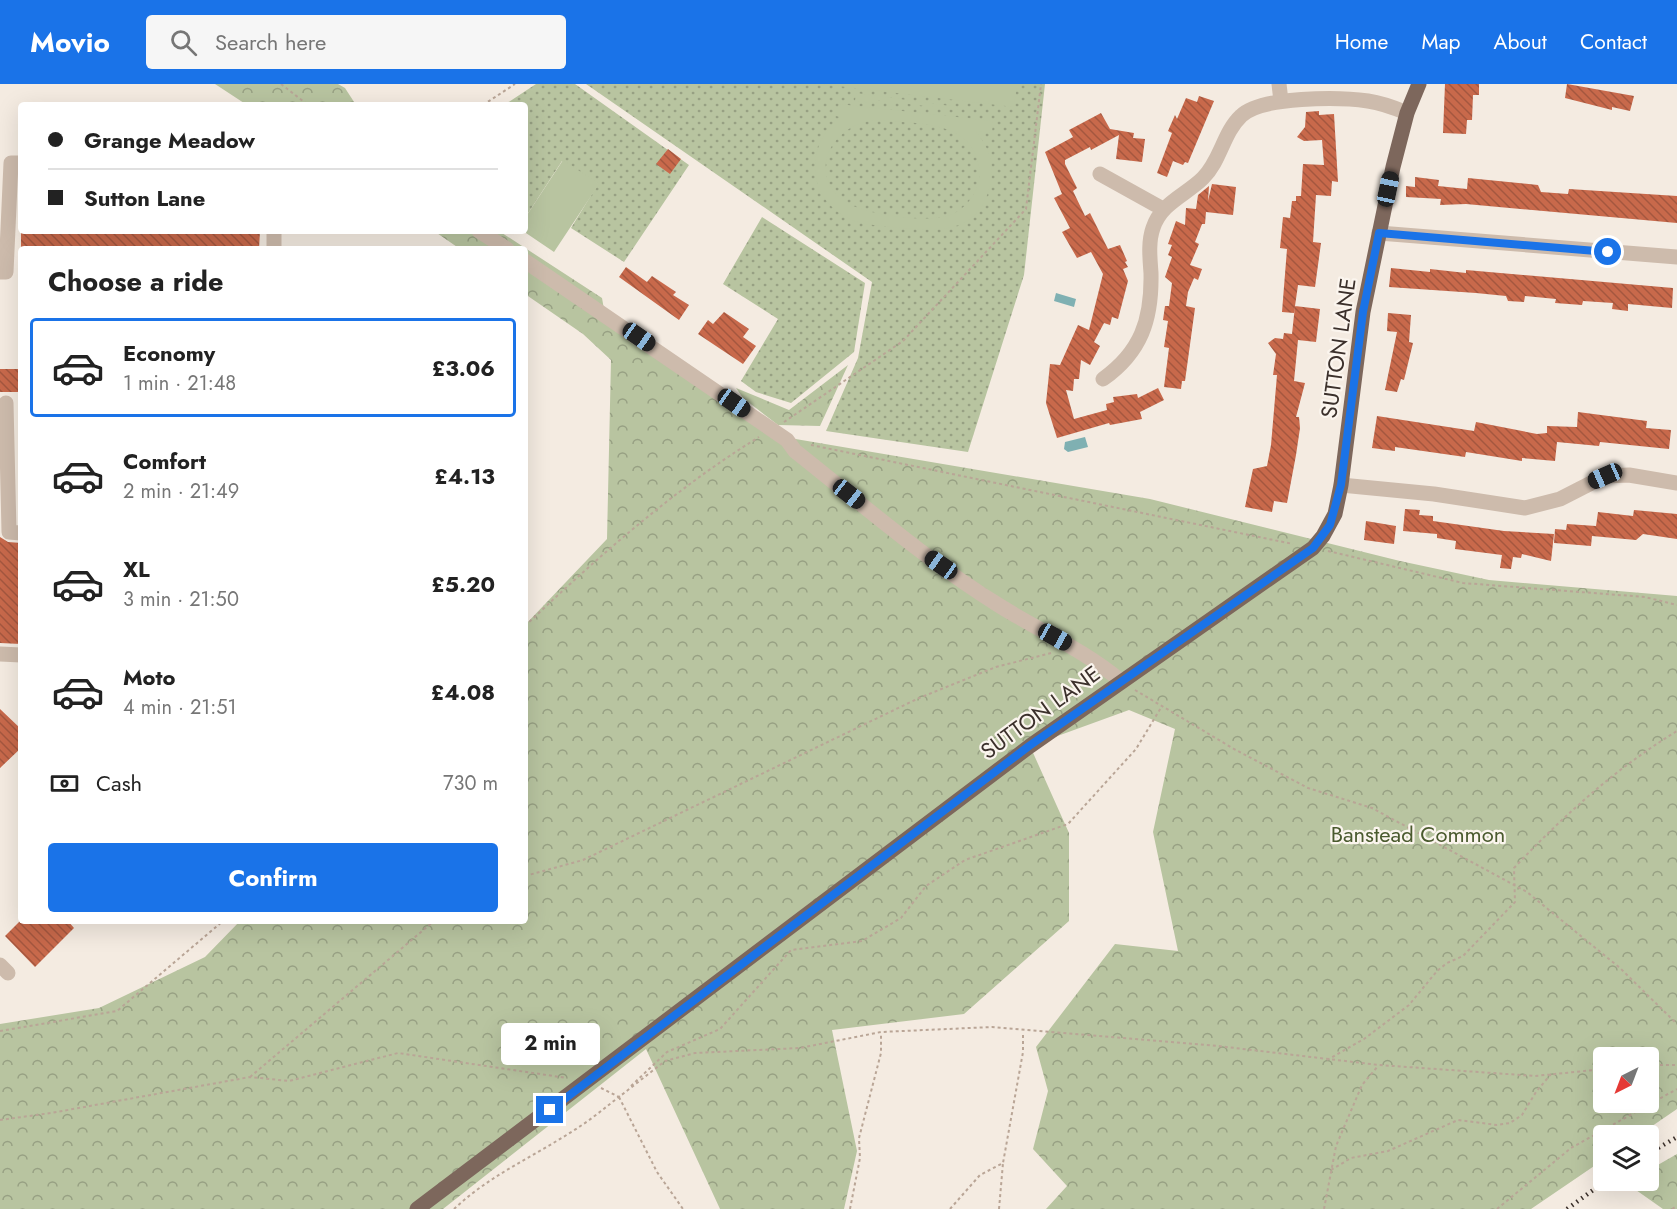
<!DOCTYPE html>
<meta charset="utf-8">
<style>
:root{--surface:#fff;--page:#f6f6f6;--text:#222;--muted:#767676;--line:#e0e0e0;--accent:#1a73e8}
body{margin:0;font-family:Jost,sans-serif;background:var(--page);color:var(--text);height:100vh;display:flex;flex-direction:column;font-size:22px;white-space:nowrap}
*{box-sizing:border-box;margin:0}
p{font-size:20px;color:var(--muted)}
.icon{flex:none;width:33px;height:33px;fill:none;stroke:currentColor;stroke-width:2;stroke-linecap:round;stroke-linejoin:round}
.map{position:relative;flex:1;overflow:hidden}
.drawer{position:absolute;left:18px;top:162px;width:510px;height:678px;display:flex;flex-direction:column;background:var(--surface);border-radius:6px;box-shadow:0 6px 24px #0002}
.drawer>*{flex:none}
.hud{position:absolute;left:18px;top:18px;width:510px;height:132px;border-radius:6px;box-shadow:0 6px 24px #0002;display:grid;align-content:center;height:132px;padding:0 30px;background:var(--surface)}
.needle{width:39px;rotate:222deg}
.tools{position:absolute;left:1593px;top:963px;display:grid;gap:12px}
.tools a{display:grid;place-items:center;width:66px;height:66px;border-radius:6px;background:var(--surface);box-shadow:0 6px 24px #0002;font-size:30px}
.end{position:absolute;width:27px;height:27px;margin:-14px;border:8px solid #1a73e8;background:#fff;box-shadow:0 0 0 3px #fff}
.from{border-radius:50%}
.bubble{position:absolute;height:42px;border-radius:6px;background:var(--surface);box-shadow:0 6px 24px #0002;font-size:20px;font-weight:700;line-height:42px;text-align:center}
.car{position:absolute;width:18px;height:36px;margin:-18px -9px;border-radius:8px;box-shadow:0 0 4px 2px #0007;background:linear-gradient(#222 24%,#8ab4d8 0 40%,#222 0 76%,#8ab4d8 0 86%,#222 0)}
.hud b{display:flex;align-items:center;gap:21px;height:57px;font-size:22px}
.hud b+b{border-top:2px solid var(--line)}
.hud i{width:15px;height:15px;background:var(--text)}
ul{padding:0;list-style:none}
li{display:flex;align-items:center;gap:18px;height:99px;margin:0 12px 9px;padding:0 18px;border:3px solid transparent;border-radius:6px}
li div{flex:1}
li b{display:block;font-size:22px}
li em{font-style:normal;font-weight:700}
li.on{border-color:var(--accent)}
li>.icon{width:54px;height:54px;stroke-width:1.5}
h2{padding:0 30px;font-size:27px;line-height:72px}
.pay{display:flex;align-items:center;gap:15px;height:66px;padding:0 30px;font-size:22px}
.pay p{margin-inline-start:auto}
.button{display:flex;gap:12px;margin-top:auto;padding:12px 30px}
.button a{flex:1;height:69px;border-radius:6px;background:var(--accent);color:#fff;font-size:24px;font-weight:700;line-height:69px;text-align:center}
header{display:flex;align-items:center;gap:36px;box-sizing:border-box;height:84px;padding:0 30px;background:var(--accent);color:#fff}
header strong{font-size:28px}
nav{display:flex;gap:33px;margin-inline-start:auto;font-size:21px}
.search{width:420px;height:54px;background:var(--page);display:flex;align-items:center;gap:15px;box-sizing:border-box;padding:0 21px;border-radius:6px;color:var(--muted);font-size:22px}
.map>svg:first-child{display:block}
.green{fill:url(#green-dots)}
.forest{fill:url(#forest-crowns);fill-rule:evenodd}
.pitch{fill:#b8c4a0;fill-rule:evenodd}
.water{fill:#7fb0b2}
.building{fill:url(#building-back-hatch)}
.lines{fill:none;stroke-linecap:round;stroke-linejoin:round}
.path{stroke:#b9a596;stroke-width:2;stroke-dasharray:3 3;stroke-linecap:butt}
.minor{stroke:#cdbbac;stroke-width:15}
.major{stroke:#7d675c;stroke-width:15}
.rail{stroke:#3b302b;stroke-width:4.5;stroke-dasharray:1.5 4.5;stroke-linecap:butt}
.route{stroke:#1a73e8;stroke-width:8}
.labels{text-anchor:middle;dominant-baseline:central;stroke-width:4.5;stroke-linejoin:round;paint-order:stroke}
.street-label{font-size:22px;fill:#3b302b;stroke:#fbf5ee}
.park-label{font-size:22px;fill:#4a5a2e;stroke:#fbf5ee}
</style>
<header>
<strong>Movio</strong>
<div class="search"><svg class="icon" aria-label="search" viewBox="0 0 24 24"><circle cx="10" cy="10" r="6"/><path d="M15 15l6 6"/></svg>Search here</div>
<nav><a>Home</a><a>Map</a><a>About</a><a>Contact</a></nav>
</header>
<div class="map">
<svg width="1677" height="1125" viewBox="0 0 1677 1125">
<defs>
<pattern id="green-dots" width="8" height="8" patternUnits="userSpaceOnUse" patternTransform="scale(1.5)"><rect width="8" height="8" fill="#b8c4a0"/><path d="M2 2h.1M6 6h.1" fill="none" stroke="#97a083" stroke-width="1.8" stroke-linecap="round"/></pattern>
<pattern id="forest-crowns" width="20" height="18" patternUnits="userSpaceOnUse" patternTransform="scale(1.5)"><rect width="20" height="18" fill="#b8c4a0"/><path d="M2 6a3 3 0 1 1 6 0M12 15a3 3 0 1 1 6 0" fill="none" stroke="#97a083"/></pattern>
<pattern id="building-back-hatch" width="6" height="6" patternUnits="userSpaceOnUse" patternTransform="scale(1.5)"><rect width="6" height="6" fill="#c8694b"/><path d="M-1 5l2 2M0 0l6 6M5-1l2 2" fill="none" stroke="#a4573f"/></pattern>
</defs>
<rect width="100%" height="100%" fill="#f4ebe1"/>
<!-- green -->
<path class="green" d="M 536,0 L 575,0 L 689,81 L 624,178 L 571,144 L 598,100 L 562,77 L 525,134 L 525,21 L 504,21 Z
M 586,0 L 1045,0 L 1024,191 L 968,368 L 826,347 L 858,274 L 872,198 Z
M 762,133 L 865,199 L 854,268 L 791,319 L 756,308 L 741,297 L 778,235 L 723,200 Z"/>
<!-- forest -->
<path class="forest" d="M 215,0 L 338,0 L 345,4 L 356,21 L 247,21 Z
M 434,147 L 499,147 L 602,214 L 606,237 L 772,351 L 1150,415 L 1400,477 L 1489,496 L 1677,512 L 1677,1025 L 1639,1051 L 1604,1052 L 1603,1076 L 1531,1125 L 1046,1125 L 1067,1102 L 1033,1065 L 1048,1007 L 1036,963 L 1115,860 L 1178,867 L 1153,748 L 1175,645 L 1129,626 L 1030,662 L 1069,749 L 1069,837 L 964,930 L 832,946 L 857,1067 L 844,1125 L 720,1125 L 646,965 L 443,1125 L 0,1125 L 0,940 L 99,924 L 205,873 L 240,837 L 525,837 L 525,541 L 607,455 L 611,276 L 583,250 L 525,210 L 525,165 L 460,165 ZM 1604,974 L 1648,974 L 1648,1018 L 1604,1018 Z
M 848,281 L 820,342 L 778,341 L 743,314 L 736,304 L 789,326 Z
M 1677,1070 L 1677,1125 L 1663,1125 L 1626,1099 L 1648,1096 L 1649,1086 Z"/>
<!-- pitch -->
<path class="pitch" d="M 821,0 L 1017,0 L 1014,23 Z
M 856,9 L 958,23 L 957,26 L 877,16 L 876,19 L 855,17 Z
M 839,20 L 993,37 L 992,49 L 975,47 C 989,62 995,81 990,102 C 977,153 934,147 893,143 C 876,141 858,141 844,132 C 805,109 807,59 840,33 L 836,32 ZM 877,36 C 911,40 968,35 978,78 C 982,92 978,106 969,117 C 963,125 953,131 943,133 C 921,138 858,130 841,115 C 806,84 836,38 877,36 Z
M 563,76 L 599,100 L 554,168 L 523,147 L 525,147 L 525,134 Z"/>
<!-- water -->
<path class="water" d="M 1056,209 L 1076,215 L 1074,223 L 1054,217 Z
M 1085,353 L 1088,363 L 1068,368 L 1064,365 L 1065,358 Z"/>
<!-- building -->
<path class="building" d="M 1445,0 L 1479,0 L 1479,11 L 1473,11 L 1472,36 L 1467,36 L 1466,50 L 1443,49 Z
M 1567,0 L 1634,12 L 1630,27 L 1612,23 L 1612,26 L 1565,14 Z
M 1199,12 L 1214,17 L 1188,79 L 1185,78 L 1183,81 L 1173,77 L 1167,93 L 1157,89 L 1172,49 L 1168,47 L 1175,31 L 1177,35 L 1186,14 L 1197,18 Z
M 1319,27 L 1319,31 L 1334,30 L 1338,98 L 1332,97 L 1331,112 L 1316,111 L 1313,158 L 1321,159 L 1315,203 L 1298,201 L 1294,229 L 1282,228 L 1287,165 L 1280,164 L 1283,133 L 1290,134 L 1292,117 L 1296,117 L 1296,112 L 1301,112 L 1303,80 L 1324,81 L 1322,56 L 1304,57 L 1297,53 L 1305,43 L 1306,28 Z
M 1101,29 L 1110,45 L 1134,49 L 1133,54 L 1145,55 L 1142,78 L 1116,75 L 1119,51 L 1091,66 L 1090,63 L 1065,76 L 1065,80 L 1077,104 L 1073,107 L 1085,132 L 1090,129 L 1108,165 L 1120,161 L 1127,177 L 1125,178 L 1128,183 L 1123,185 L 1128,197 L 1118,235 L 1112,233 L 1110,241 L 1104,239 L 1094,258 L 1100,262 L 1090,281 L 1081,276 L 1079,295 L 1074,295 L 1073,307 L 1066,306 L 1074,335 L 1107,326 L 1106,320 L 1114,318 L 1113,313 L 1137,310 L 1138,314 L 1158,304 L 1164,316 L 1140,328 L 1142,335 L 1110,341 L 1109,339 L 1057,354 L 1046,319 L 1050,280 L 1060,281 L 1078,241 L 1089,246 L 1103,190 L 1091,168 L 1077,174 L 1062,148 L 1070,144 L 1054,114 L 1062,110 L 1045,68 L 1073,53 L 1069,46 Z
M 668,65 L 681,75 L 670,90 L 656,80 Z
M 1415,93 L 1439,96 L 1438,102 L 1467,105 L 1468,94 L 1538,101 L 1541,108 L 1568,110 L 1569,105 L 1677,112 L 1677,139 L 1466,120 L 1440,121 L 1441,115 L 1406,113 L 1406,102 L 1415,103 Z
M 1212,100 L 1236,103 L 1233,131 L 1206,128 L 1205,140 L 1202,140 L 1195,158 L 1199,160 L 1190,181 L 1202,185 L 1198,196 L 1194,194 L 1188,208 L 1186,222 L 1195,224 L 1185,297 L 1182,297 L 1181,305 L 1164,303 L 1169,264 L 1164,263 L 1168,237 L 1163,236 L 1165,222 L 1169,222 L 1172,199 L 1165,193 L 1172,173 L 1168,171 L 1172,161 L 1168,160 L 1176,137 L 1185,141 L 1186,124 L 1196,125 L 1198,111 L 1209,102 L 1208,117 Z
M 21,147 L 260,147 L 259,165 L 21,165 Z
M 626,183 L 647,198 L 652,192 L 676,208 L 673,211 L 689,221 L 679,236 L 619,193 Z
M 1391,184 L 1430,188 L 1430,185 L 1466,189 L 1466,186 L 1673,204 L 1672,224 L 1628,220 L 1628,227 L 1612,225 L 1613,219 L 1583,217 L 1582,221 L 1555,219 L 1556,215 L 1525,212 L 1524,218 L 1508,217 L 1506,212 L 1476,209 L 1389,203 Z
M 1295,222 L 1320,225 L 1316,258 L 1298,256 L 1294,297 L 1305,299 L 1296,333 L 1299,333 L 1300,344 L 1296,371 L 1287,419 L 1274,417 L 1272,428 L 1245,423 L 1253,385 L 1267,382 L 1271,361 L 1277,291 L 1273,291 L 1276,270 L 1268,259 L 1275,254 L 1283,255 L 1284,249 L 1292,250 Z
M 724,228 L 749,245 L 743,253 L 756,262 L 743,280 L 698,250 L 708,236 L 713,240 Z
M 1388,229 L 1411,231 L 1409,258 L 1413,259 L 1404,296 L 1401,295 L 1397,308 L 1385,306 L 1397,248 L 1387,247 Z
M 0,285 L 21,285 L 21,308 L 0,308 Z
M 1578,328 L 1647,337 L 1646,344 L 1671,346 L 1669,365 L 1600,358 L 1599,362 L 1557,358 L 1555,377 L 1522,374 L 1522,377 L 1466,368 L 1465,373 L 1395,363 L 1395,367 L 1372,364 L 1377,332 L 1474,347 L 1476,338 L 1537,350 L 1547,349 L 1547,342 L 1577,343 Z
M 1405,425 L 1420,426 L 1419,431 L 1433,432 L 1433,437 L 1504,447 L 1554,450 L 1551,477 L 1522,470 L 1521,474 L 1513,473 L 1511,485 L 1500,484 L 1502,471 L 1455,465 L 1456,457 L 1437,454 L 1437,450 L 1403,447 Z
M 1634,426 L 1677,430 L 1677,455 L 1643,450 L 1636,456 L 1592,452 L 1591,462 L 1554,459 L 1555,445 L 1566,446 L 1567,440 L 1596,442 L 1598,428 L 1633,432 Z
M 1366,437 L 1396,442 L 1394,460 L 1364,456 Z
M 0,453 L 8,458 L 21,459 L 21,560 L 0,559 Z
M 0,625 L 21,645 L 21,664 L 0,684 Z
M 20,837 L 68,837 L 74,844 L 35,883 L 5,852 Z"/>
<g class="lines">
<!-- path -->
<path class="path" d="M 281,0 L 308,21
M 483,21 L 515,0
M 784,338 L 903,257 L 1026,125 L 1041,0
M 811,361 L 1293,460
M 1328,467 L 1463,499 L 1645,513 L 1677,521
M 525,542 C 598,473 673,406 759,353
M 1086,603 L 1096,596
M 1135,606 L 1234,665 L 1308,704 L 1372,724 L 1527,808 L 1620,884 L 1677,940
M 525,792 L 583,776 L 919,614 L 996,583 L 1051,569
M 0,947 L 117,927 L 223,837
M 1327,976 L 1364,955 L 1409,921 L 1437,887 L 1447,879 L 1463,872 L 1515,818 L 1514,784 C 1564,731 1615,685 1677,647
M 1648,981 L 1677,981
M 250,993 L 434,837
M 631,1002 L 667,968 L 720,945 L 791,866 L 862,857 L 901,834 L 926,802 L 965,776 L 1068,740 L 1136,665 L 1162,622
M 601,1004 L 619,1013 L 665,977 L 695,969 L 800,964 L 881,948 L 992,943 L 1218,962 L 1379,981 L 1535,992 L 1604,985
M 619,1013 L 657,1088 L 683,1125
M 0,1036 L 51,1029 L 250,993 L 289,997 L 398,969 L 567,994
M 1331,1086 L 1351,1074 L 1388,1067 L 1458,1036 L 1497,1041 L 1510,1039 L 1522,1031 L 1536,1008 L 1551,990
M 454,1125 C 491,1090 537,1071 579,1043 C 593,1034 606,1023 620,1012
M 850,1125 L 860,1074 L 859,1054 L 881,969 L 881,949
M 950,1125 L 980,1091 L 1003,1079 L 1023,968 L 1023,948
M 999,1125 L 1003,1079
M 1324,1125 L 1336,1062 L 1362,1001 L 1378,982
M 1497,1125 L 1571,1064 L 1677,1005
M 1672,1125 L 1677,1122"/>
<!-- minor -->
<path class="minor" d="M 1279,0 L 1281,17
M 1100,90 L 1163,125
M 479,147 L 507,165
M 1379,149 L 1677,173
M 274,165 L 274,147
M 525,177 L 787,356 L 795,367 C 862,420 927,477 1000,522 C 1040,547 1084,566 1121,597
M 0,188 L 6,188 L 11,79 L 21,79
M 1103,295 C 1141,268 1152,236 1151,189 C 1150,175 1148,158 1153,144 C 1161,119 1186,111 1203,94 C 1221,76 1223,49 1241,32 C 1261,12 1340,13 1368,17 C 1382,19 1395,24 1407,29
M 6,319 L 9,448 L 21,449
M 1341,401 L 1434,410 L 1525,424 L 1560,415 L 1605,392 L 1629,391 L 1677,399
M 0,570 L 21,571
M 0,881 L 8,889"/>
<!-- major -->
<path class="major" d="M 417,1125 L 1030,662 L 1313,464 L 1323,452 L 1335,430 L 1341,401 L 1363,228 L 1393,83 L 1407,29 L 1419,0"/>
<!-- rail -->
<path class="rail" d="M 1648,1070 L 1677,1053
M 1567,1125 L 1607,1096"/>
</g>
<g class="lines">
<!-- route -->
<path class="route" d="M 550,1026 L 1029,662 L 1313,464 L 1330,441 L 1341,401 L 1363,228 L 1379,149 L 1608,168"/>
</g>
<g class="labels">
<!-- street labels -->
<g class="street-label">
<text transform="translate(1338 264) rotate(-82)">SUTTON LANE</text>
<text transform="translate(1040 628) rotate(-36)">SUTTON LANE</text>
</g>
<!-- park labels -->
<g class="park-label">
<text x="1418" y="750">Banstead Common</text>
</g>
</g>
</svg>
<div class="tools">
<a><svg class="needle" viewBox="-14 -14 28 28"><path d="M0-13l5 13h-10z" fill="#e53935"/><path d="M0 13l5-13h-10z" fill="#767676"/></svg></a>
<a><svg class="icon" aria-label="layers" viewBox="0 0 24 24"><path d="M12 4l9 5-9 5-9-5zM3 14l9 5 9-5"/></svg></a>
</div>
<i class="end from" style="left:1608px;top:168px"></i>
<i class="end" style="left:550px;top:1026px"></i>
<div class="bubble" style="left:501px;top:939px;width:99px">2 min</div>
<i class="car" style="left:1388px;top:105px;rotate:12deg"></i>
<i class="car" style="left:639px;top:253px;rotate:125deg"></i>
<i class="car" style="left:734px;top:319px;rotate:125deg"></i>
<i class="car" style="left:1605px;top:392px;rotate:246deg"></i>
<i class="car" style="left:849px;top:410px;rotate:128deg"></i>
<i class="car" style="left:941px;top:481px;rotate:305deg"></i>
<i class="car" style="left:1055px;top:553px;rotate:119deg"></i>
<div class="hud">
<b><i class="from"></i>Grange Meadow</b>
<b><i></i>Sutton Lane</b>
</div>
<section class="drawer">
<h2>Choose a ride</h2>
<ul>
<li class="on"><svg class="icon" aria-label="car" viewBox="0 0 24 24"><path d="M5 17H2v-5l4-1 3-4h7l3 4 3 1v5h-3M9 17h6M6 11h13"/><circle cx="7" cy="17" r="2"/><circle cx="17" cy="17" r="2"/></svg><div><b>Economy</b><p>1 min · 21:48</p></div><em>£3.06</em></li>
<li><svg class="icon" aria-label="car" viewBox="0 0 24 24"><path d="M5 17H2v-5l4-1 3-4h7l3 4 3 1v5h-3M9 17h6M6 11h13"/><circle cx="7" cy="17" r="2"/><circle cx="17" cy="17" r="2"/></svg><div><b>Comfort</b><p>2 min · 21:49</p></div><em>£4.13</em></li>
<li><svg class="icon" aria-label="car" viewBox="0 0 24 24"><path d="M5 17H2v-5l4-1 3-4h7l3 4 3 1v5h-3M9 17h6M6 11h13"/><circle cx="7" cy="17" r="2"/><circle cx="17" cy="17" r="2"/></svg><div><b>XL</b><p>3 min · 21:50</p></div><em>£5.20</em></li>
<li><svg class="icon" aria-label="car" viewBox="0 0 24 24"><path d="M5 17H2v-5l4-1 3-4h7l3 4 3 1v5h-3M9 17h6M6 11h13"/><circle cx="7" cy="17" r="2"/><circle cx="17" cy="17" r="2"/></svg><div><b>Moto</b><p>4 min · 21:51</p></div><em>£4.08</em></li>
</ul>
<div class="pay"><svg class="icon" aria-label="cash" viewBox="0 0 24 24"><path d="M3 7h18v10H3z"/><circle cx="12" cy="12" r="2"/></svg>Cash<p>730 m</p></div>
<div class="button"><a>Confirm</a></div>
</section>
</div>
